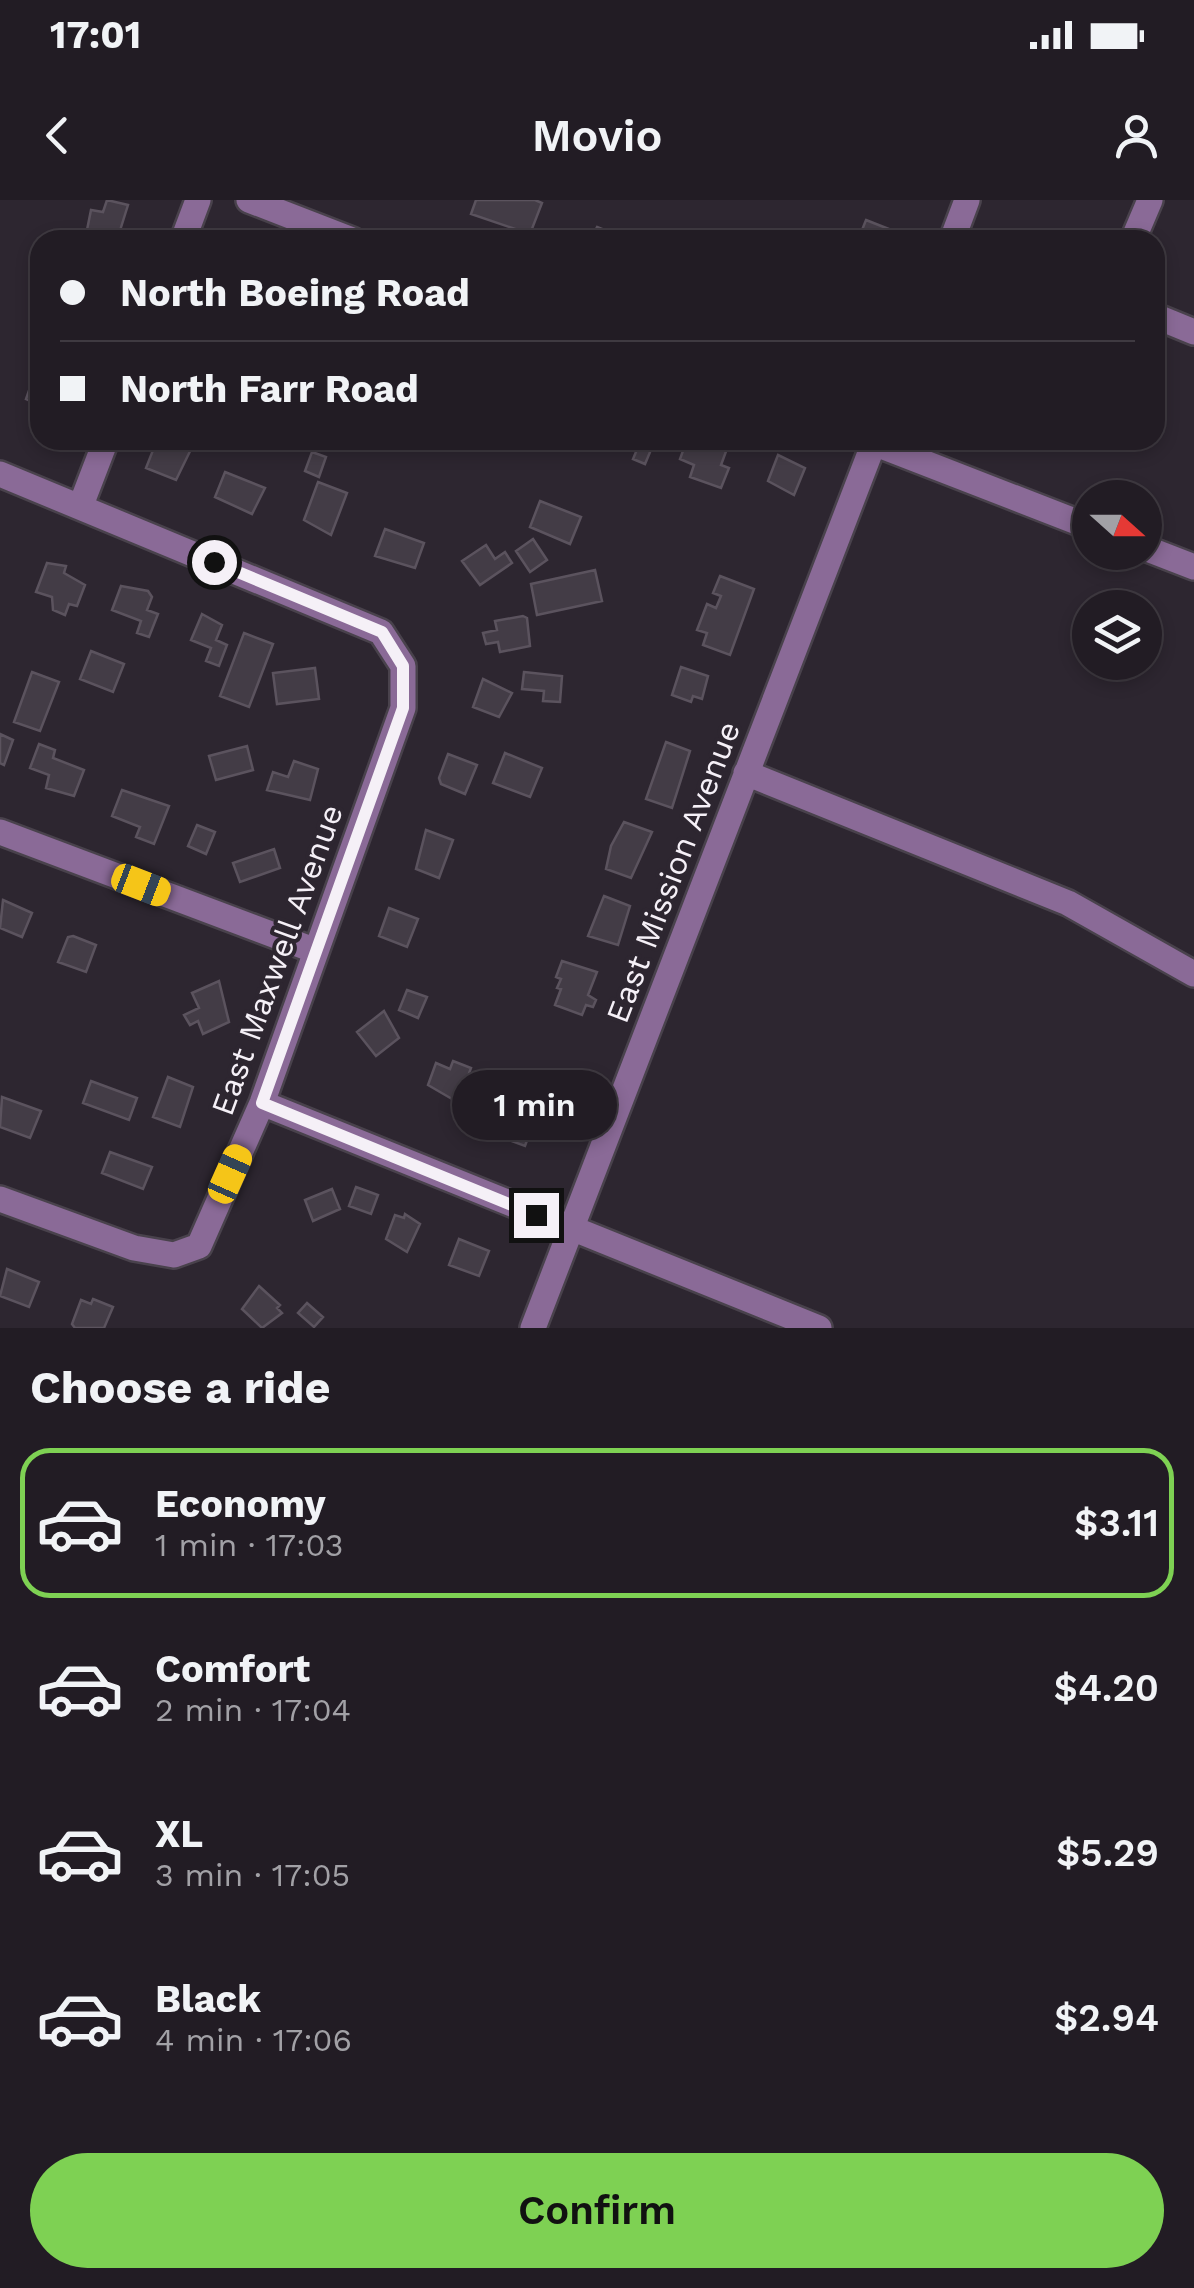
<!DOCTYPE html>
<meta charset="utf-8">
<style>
:root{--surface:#221c24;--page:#2e2931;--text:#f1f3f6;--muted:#a2a1a6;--line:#3f3a41;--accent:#7ed153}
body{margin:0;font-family:"Work Sans",sans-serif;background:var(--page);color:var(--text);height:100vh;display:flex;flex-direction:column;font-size:38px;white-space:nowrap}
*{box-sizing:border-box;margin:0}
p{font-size:32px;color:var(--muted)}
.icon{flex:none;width:55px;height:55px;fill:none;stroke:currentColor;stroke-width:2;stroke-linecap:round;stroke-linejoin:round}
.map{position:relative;height:1128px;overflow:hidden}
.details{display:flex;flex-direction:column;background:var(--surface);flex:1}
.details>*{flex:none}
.guide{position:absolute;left:30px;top:30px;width:1135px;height:220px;border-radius:30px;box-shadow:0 5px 15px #0003,0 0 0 2px var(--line);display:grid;align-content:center;height:220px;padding:0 30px;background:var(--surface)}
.needle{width:65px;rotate:111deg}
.fabs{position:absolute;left:1072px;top:280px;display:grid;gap:20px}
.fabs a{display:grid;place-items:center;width:90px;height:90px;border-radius:50%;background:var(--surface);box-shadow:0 5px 15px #0003,0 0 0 2px var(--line);font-size:50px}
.end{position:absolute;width:45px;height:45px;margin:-22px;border:12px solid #f5f0f7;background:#111;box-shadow:0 0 0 5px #111}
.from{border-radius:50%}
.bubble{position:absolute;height:70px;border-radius:35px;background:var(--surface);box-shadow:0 5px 15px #0003,0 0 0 2px var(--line);font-size:32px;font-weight:600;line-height:70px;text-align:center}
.car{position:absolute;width:30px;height:60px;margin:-30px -15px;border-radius:12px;box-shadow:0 0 8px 2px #0007;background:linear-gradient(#f5c518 24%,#345 0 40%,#f5c518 0 76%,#345 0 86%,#f5c518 0)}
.guide b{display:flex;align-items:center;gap:35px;height:95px;font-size:38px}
.guide b+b{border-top:2px solid var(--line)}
.guide i{width:25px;height:25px;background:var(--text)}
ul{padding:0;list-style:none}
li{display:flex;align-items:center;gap:30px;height:150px;margin:0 20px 15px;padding:0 10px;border:5px solid transparent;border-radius:30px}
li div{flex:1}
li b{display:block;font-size:38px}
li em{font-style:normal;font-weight:600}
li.on{border-color:var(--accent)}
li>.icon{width:90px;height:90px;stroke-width:1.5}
h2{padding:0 30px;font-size:45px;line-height:120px}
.button{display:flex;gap:20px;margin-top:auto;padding:20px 30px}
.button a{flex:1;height:115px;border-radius:60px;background:var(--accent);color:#111;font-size:40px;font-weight:600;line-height:115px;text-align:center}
.status{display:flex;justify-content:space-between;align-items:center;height:70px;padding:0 50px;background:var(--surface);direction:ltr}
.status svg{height:28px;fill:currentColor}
header{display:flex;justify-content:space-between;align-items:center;height:130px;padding:0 30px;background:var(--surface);font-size:45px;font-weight:600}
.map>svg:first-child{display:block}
.building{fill:#433c46;stroke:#5b535e;stroke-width:2.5}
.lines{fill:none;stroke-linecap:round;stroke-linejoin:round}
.minor-casing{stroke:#49424c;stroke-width:30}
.minor{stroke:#8a6a97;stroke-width:25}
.route{stroke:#f5f0f7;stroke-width:12}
.labels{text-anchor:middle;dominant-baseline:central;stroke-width:8;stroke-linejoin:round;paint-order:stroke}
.street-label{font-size:32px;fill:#f5f0f7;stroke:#2d2630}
</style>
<div class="status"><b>17:01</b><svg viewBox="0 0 49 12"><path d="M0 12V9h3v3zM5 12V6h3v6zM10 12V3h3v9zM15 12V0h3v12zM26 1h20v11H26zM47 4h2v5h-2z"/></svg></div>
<header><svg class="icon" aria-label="back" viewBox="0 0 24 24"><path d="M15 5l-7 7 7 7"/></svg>Movio<svg class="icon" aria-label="person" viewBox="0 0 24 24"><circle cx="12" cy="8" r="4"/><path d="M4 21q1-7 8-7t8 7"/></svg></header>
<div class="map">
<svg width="1194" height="1128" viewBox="0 0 1194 1128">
<rect width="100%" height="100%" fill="#2d2630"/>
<!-- building -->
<path class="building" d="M 107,0 L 128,5 L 117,40 L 85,40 L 91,10 L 103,12 Z
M 476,0 L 535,0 L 542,3 L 530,34 L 471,14 Z
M 866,20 L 899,33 L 896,40 L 858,40 Z
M 597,27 L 627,39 L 626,40 L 591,40 Z
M 38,165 L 40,166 L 40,205 L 26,199 Z
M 157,240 L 195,241 L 176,280 L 146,268 Z
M 641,240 L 653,245 L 645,264 L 633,259 Z
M 687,240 L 728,246 L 721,265 L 729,268 L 721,288 L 690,277 L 694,265 L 680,259 Z
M 312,252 L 326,257 L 319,277 L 305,271 Z
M 778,255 L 805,268 L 794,295 L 768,281 Z
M 225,272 L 265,288 L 252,314 L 215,297 Z
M 318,282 L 347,293 L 331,335 L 304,320 Z
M 540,301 L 581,317 L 570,344 L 530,327 Z
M 385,329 L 424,343 L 415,368 L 375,356 Z
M 533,339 L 547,360 L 530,372 L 516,351 Z
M 486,345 L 495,359 L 505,352 L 512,363 L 480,385 L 462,361 Z
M 47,363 L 66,366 L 64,373 L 85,385 L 77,406 L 69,404 L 65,415 L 53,410 L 52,397 L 36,392 Z
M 595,370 L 602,401 L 537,415 L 531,384 Z
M 720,376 L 754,389 L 730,455 L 703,445 L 707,433 L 697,430 L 707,404 L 716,408 L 721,396 L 713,393 Z
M 121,386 L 148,391 L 152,397 L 147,410 L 158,414 L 149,437 L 137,433 L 141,421 L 112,410 Z
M 202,414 L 222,425 L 216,440 L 227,445 L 219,466 L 206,461 L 211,448 L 191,440 Z
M 523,416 L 527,418 L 530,446 L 500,452 L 498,442 L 486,444 L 483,433 L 497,430 L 495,421 Z
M 244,433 L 273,444 L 249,507 L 220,496 Z
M 91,451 L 124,464 L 113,492 L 80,479 Z
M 681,467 L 708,476 L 702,499 L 693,496 L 691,502 L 672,495 Z
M 315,468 L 319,499 L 277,504 L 273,473 Z
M 32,472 L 59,482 L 40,531 L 14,522 Z
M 524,472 L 562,476 L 560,502 L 543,501 L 544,491 L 522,489 Z
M 483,479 L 512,493 L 499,517 L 473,507 Z
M 0,534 L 13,540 L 4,565 L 0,563 Z
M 666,542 L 690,551 L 672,608 L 646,599 Z
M 39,544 L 55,550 L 53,558 L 84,570 L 74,596 L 46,588 L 49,575 L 30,568 Z
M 247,546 L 253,570 L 216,580 L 209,556 Z
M 505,553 L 542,568 L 530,597 L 493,583 Z
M 448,554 L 477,565 L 465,594 L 441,584 L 439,578 Z
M 294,561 L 318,569 L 310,600 L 267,590 L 273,572 L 288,577 Z
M 122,590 L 169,606 L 154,644 L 136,637 L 140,627 L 112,616 Z
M 624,622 L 652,632 L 631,678 L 606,669 L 611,646 Z
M 197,625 L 215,632 L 206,654 L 188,646 Z
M 426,630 L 453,640 L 439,678 L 416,669 Z
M 274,649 L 280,668 L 240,682 L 233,663 Z
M 604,696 L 630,706 L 618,745 L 588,736 Z
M 3,700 L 32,713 L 22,737 L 0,728 Z
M 389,708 L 418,719 L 407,747 L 379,736 Z
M 73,736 L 96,745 L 86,772 L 58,762 L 68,737 Z
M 562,761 L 597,772 L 588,795 L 596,800 L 593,807 L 586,805 L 582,815 L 555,805 L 561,789 L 557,788 L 561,779 L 556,777 Z
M 219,781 L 229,822 L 203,834 L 198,821 L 190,825 L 184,815 L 199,808 L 192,793 Z
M 407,790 L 427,797 L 418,818 L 399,810 Z
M 384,811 L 399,838 L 376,856 L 357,832 Z
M 453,861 L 471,868 L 468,876 L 482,882 L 471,910 L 428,885 L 436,863 L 450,869 Z
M 168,877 L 193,887 L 180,927 L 153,917 Z
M 91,881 L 137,898 L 129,920 L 83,903 Z
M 2,897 L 41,911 L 30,938 L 0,927 Z
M 519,903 L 567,921 L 562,935 L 543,927 L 539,939 L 529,935 L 525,946 L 506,939 Z
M 110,952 L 152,967 L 143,989 L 102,973 Z
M 356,987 L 378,995 L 371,1014 L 349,1006 Z
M 332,989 L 340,1009 L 313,1021 L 305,1000 Z
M 405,1014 L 420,1024 L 407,1052 L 386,1039 L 395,1015 L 404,1018 Z
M 459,1039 L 489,1051 L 479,1076 L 449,1065 Z
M 7,1069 L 39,1082 L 29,1107 L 0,1096 Z
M 259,1086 L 280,1105 L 277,1108 L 282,1113 L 262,1128 L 242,1109 Z
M 93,1099 L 113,1107 L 104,1128 L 75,1128 L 72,1124 L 81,1100 L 91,1104 Z
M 307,1103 L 323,1117 L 314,1127 L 298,1113 Z"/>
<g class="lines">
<defs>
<path id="minor" d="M 249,0 L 352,40
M 183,40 L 198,0
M 952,40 L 967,0
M 1133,40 L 1150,0
M 1155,116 L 1194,132
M 866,240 L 1090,327
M 0,274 L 381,432 L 403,466 L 403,508 L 262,903 L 199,1046 L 174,1055 L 134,1048 L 0,999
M 81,305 L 106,240
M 1145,348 L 1194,367
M 746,573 L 1068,703 L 1194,774
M 0,632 L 316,751
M 262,903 L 819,1128
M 533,1128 L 875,240"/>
</defs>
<!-- minor casing -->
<use href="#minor" class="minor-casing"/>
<!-- minor -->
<use href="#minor" class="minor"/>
</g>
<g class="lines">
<!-- route -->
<path class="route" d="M 214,362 L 382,432 L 403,466 L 403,508 L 262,903 L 536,1015"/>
</g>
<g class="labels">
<!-- street labels -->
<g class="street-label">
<text transform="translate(673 672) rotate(-69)">East Mission Avenue</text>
<text transform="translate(277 760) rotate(-70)">East Maxwell Avenue</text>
</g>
</g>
</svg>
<div class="fabs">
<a><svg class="needle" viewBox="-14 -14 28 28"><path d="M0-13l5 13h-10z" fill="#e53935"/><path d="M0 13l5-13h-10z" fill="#a2a1a6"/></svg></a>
<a><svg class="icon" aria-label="layers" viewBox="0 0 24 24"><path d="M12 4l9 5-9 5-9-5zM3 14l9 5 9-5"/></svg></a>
</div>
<i class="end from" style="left:214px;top:362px"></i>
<i class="end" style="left:536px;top:1015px"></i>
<div class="bubble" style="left:452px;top:870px;width:165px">1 min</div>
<i class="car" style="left:141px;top:685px;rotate:111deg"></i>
<i class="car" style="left:230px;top:974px;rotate:24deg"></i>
<div class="guide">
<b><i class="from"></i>North Boeing Road</b>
<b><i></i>North Farr Road</b>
</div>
</div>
<section class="details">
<h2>Choose a ride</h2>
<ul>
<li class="on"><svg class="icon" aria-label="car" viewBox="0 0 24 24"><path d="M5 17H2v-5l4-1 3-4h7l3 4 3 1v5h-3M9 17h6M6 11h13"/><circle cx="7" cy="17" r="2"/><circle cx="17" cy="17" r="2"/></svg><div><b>Economy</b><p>1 min · 17:03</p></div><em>$3.11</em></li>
<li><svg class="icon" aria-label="car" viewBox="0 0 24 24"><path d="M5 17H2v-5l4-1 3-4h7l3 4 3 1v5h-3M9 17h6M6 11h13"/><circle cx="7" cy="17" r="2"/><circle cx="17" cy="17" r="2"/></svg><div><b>Comfort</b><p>2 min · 17:04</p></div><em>$4.20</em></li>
<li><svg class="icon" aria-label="car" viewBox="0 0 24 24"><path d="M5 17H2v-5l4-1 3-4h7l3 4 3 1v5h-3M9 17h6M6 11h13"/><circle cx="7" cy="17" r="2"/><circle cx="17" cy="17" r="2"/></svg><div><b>XL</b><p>3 min · 17:05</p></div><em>$5.29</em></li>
<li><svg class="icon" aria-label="car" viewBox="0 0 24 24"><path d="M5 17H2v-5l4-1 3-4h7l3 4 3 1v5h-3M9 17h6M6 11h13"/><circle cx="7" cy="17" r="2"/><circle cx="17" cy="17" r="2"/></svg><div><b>Black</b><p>4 min · 17:06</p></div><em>$2.94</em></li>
</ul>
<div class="button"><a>Confirm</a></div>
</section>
